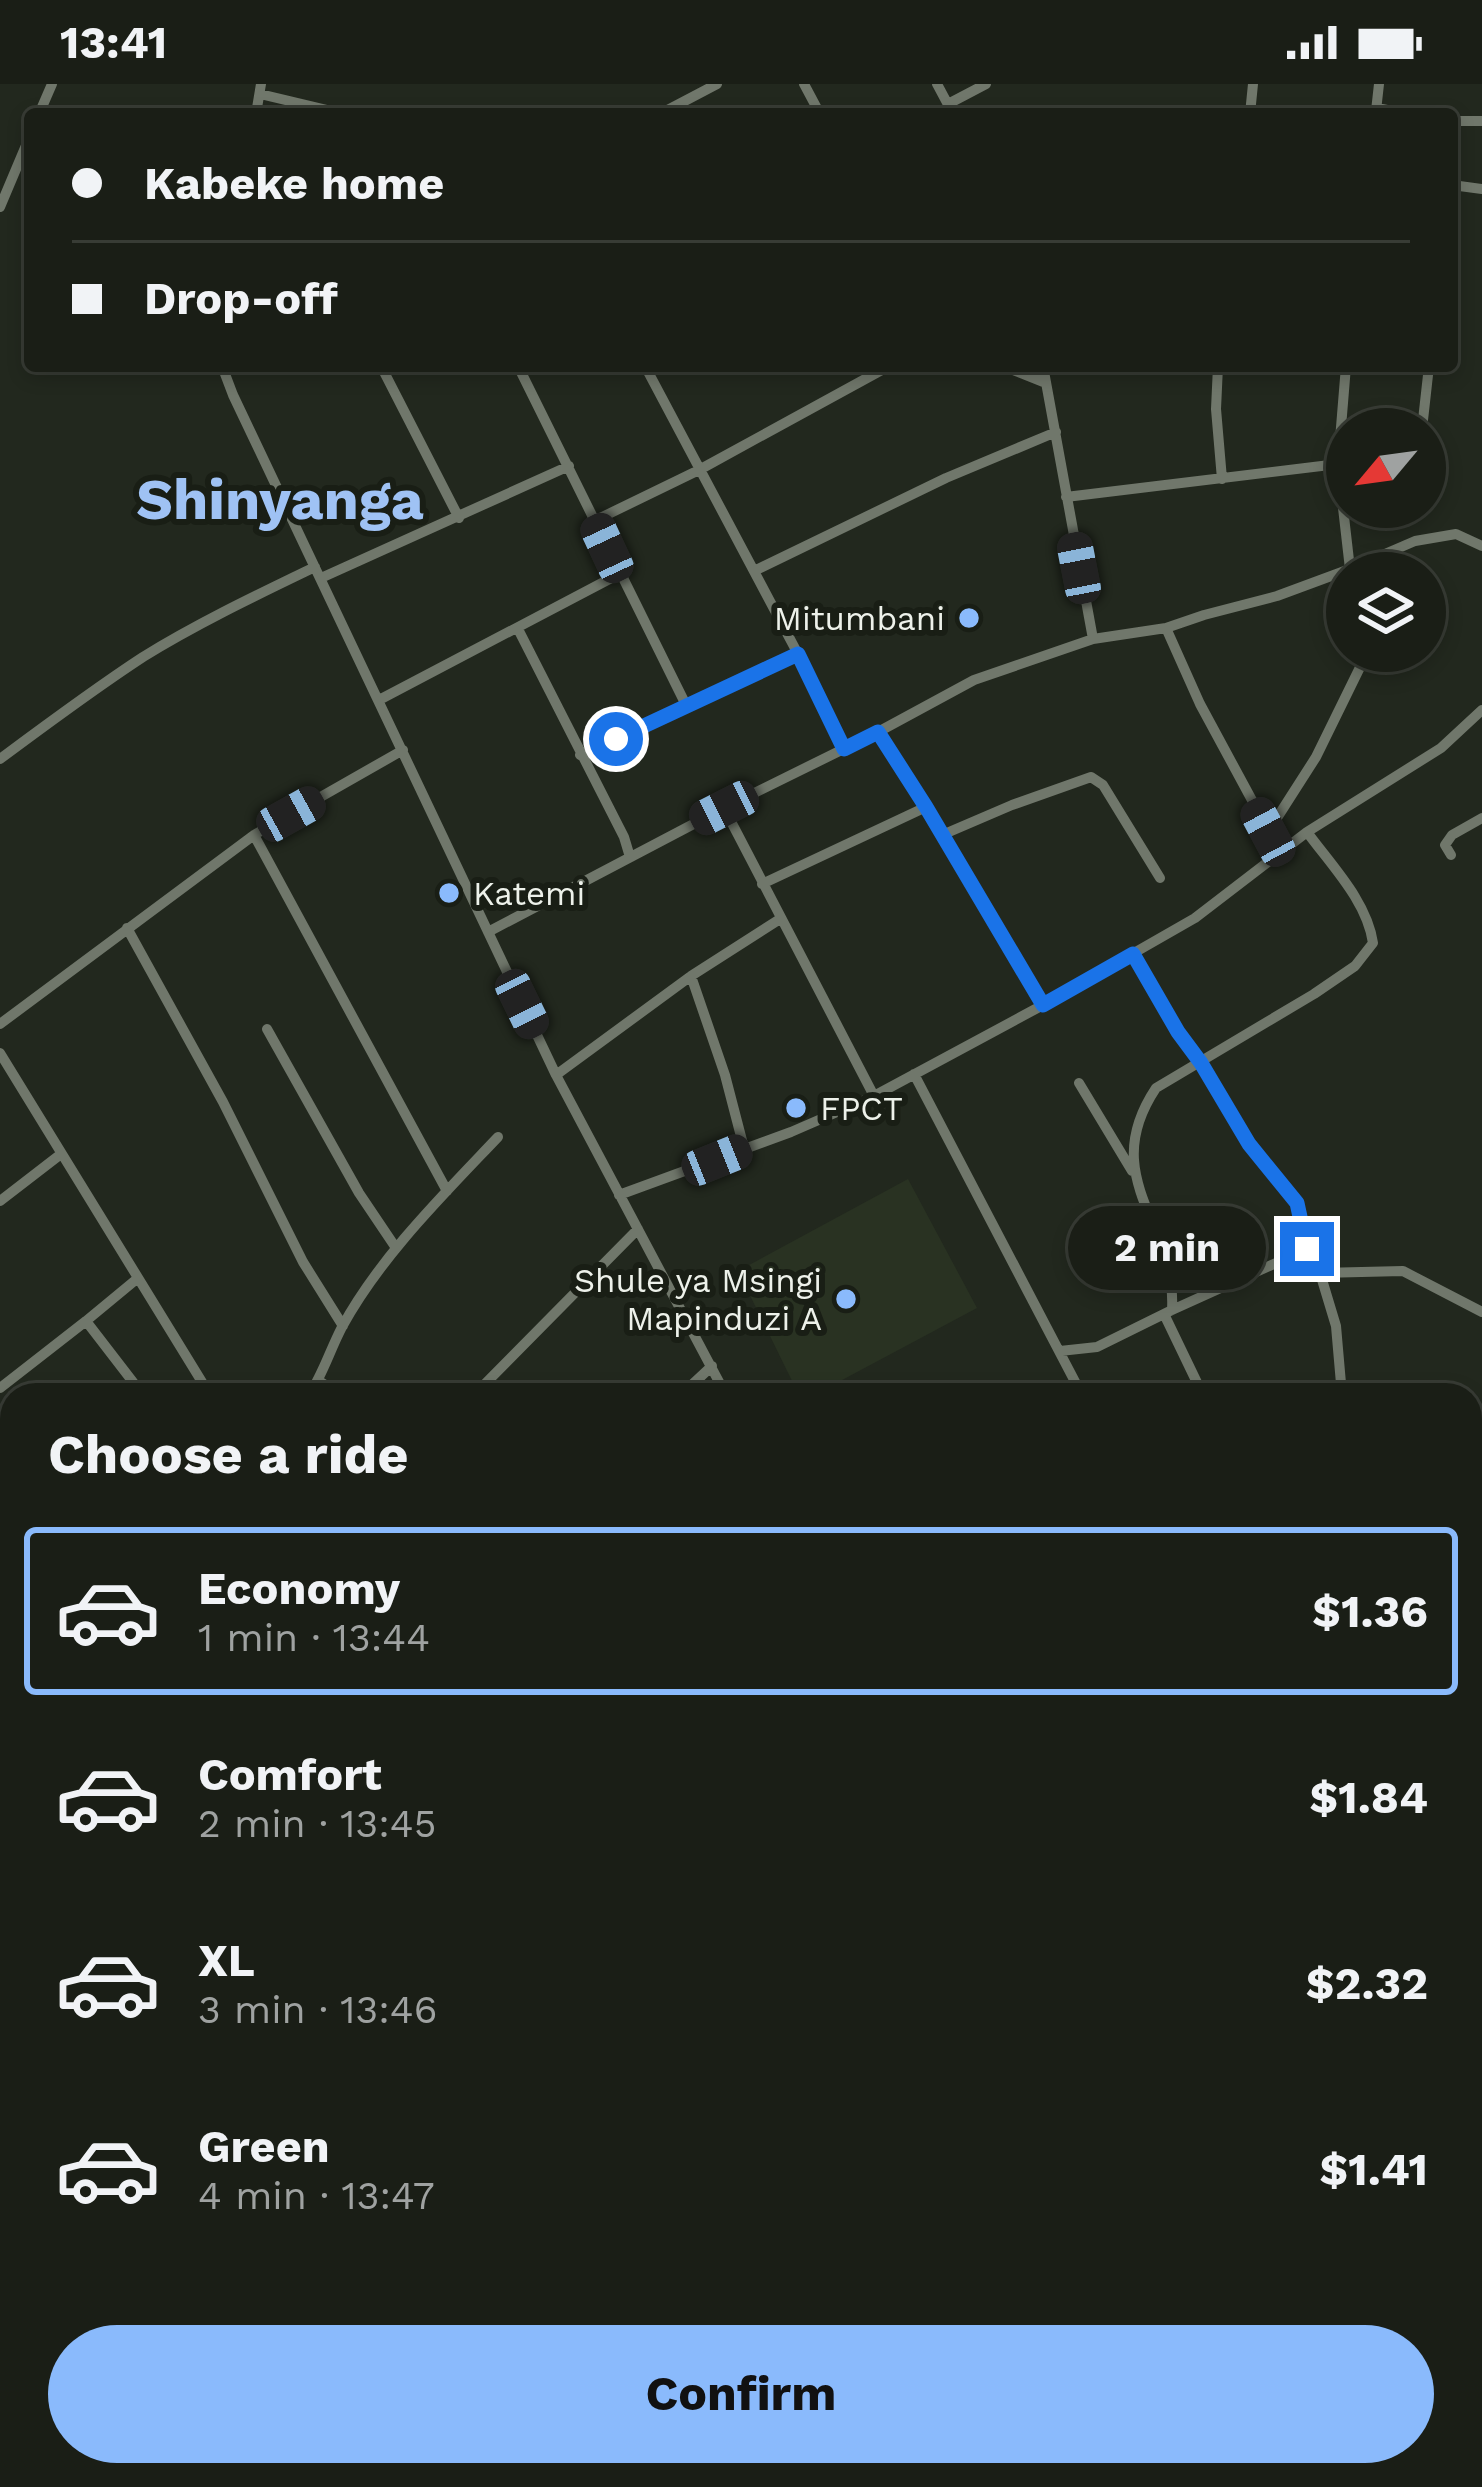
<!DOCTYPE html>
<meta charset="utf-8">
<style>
:root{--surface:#1a1e16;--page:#23271f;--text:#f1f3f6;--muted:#9fa2a1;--line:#383c35;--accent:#8abafc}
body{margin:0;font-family:"Work Sans",sans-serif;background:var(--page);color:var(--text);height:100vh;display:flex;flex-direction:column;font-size:45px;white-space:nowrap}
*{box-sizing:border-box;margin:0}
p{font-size:39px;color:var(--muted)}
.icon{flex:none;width:66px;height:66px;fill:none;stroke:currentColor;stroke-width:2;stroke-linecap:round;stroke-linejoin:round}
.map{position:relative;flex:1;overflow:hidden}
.details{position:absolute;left:0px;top:1299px;width:1482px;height:1104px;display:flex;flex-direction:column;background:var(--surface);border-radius:36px 36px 0 0;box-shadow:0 6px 18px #0003,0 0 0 3px var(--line)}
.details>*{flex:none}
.banner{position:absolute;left:24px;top:24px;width:1434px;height:264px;border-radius:12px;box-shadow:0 6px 18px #0003,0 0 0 3px var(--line);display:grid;align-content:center;height:264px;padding:0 48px;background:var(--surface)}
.needle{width:78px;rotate:241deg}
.fabs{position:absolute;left:1326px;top:324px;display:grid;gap:24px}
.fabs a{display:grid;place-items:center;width:120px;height:120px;border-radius:50%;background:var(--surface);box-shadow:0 6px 18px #0003,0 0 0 3px var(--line);font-size:60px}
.end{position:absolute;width:54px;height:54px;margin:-27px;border:15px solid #1a73e8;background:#fff;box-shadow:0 0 0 6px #fff}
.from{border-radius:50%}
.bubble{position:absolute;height:84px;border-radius:42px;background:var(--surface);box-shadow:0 6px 18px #0003,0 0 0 3px var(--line);font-size:39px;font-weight:700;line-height:84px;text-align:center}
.car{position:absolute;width:36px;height:72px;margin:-36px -18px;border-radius:15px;box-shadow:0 0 9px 3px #0007;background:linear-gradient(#222 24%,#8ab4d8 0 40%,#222 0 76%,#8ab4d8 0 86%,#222 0)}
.banner b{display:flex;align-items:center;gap:42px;height:114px;font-size:45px}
.banner b+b{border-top:3px solid var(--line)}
.banner i{width:30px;height:30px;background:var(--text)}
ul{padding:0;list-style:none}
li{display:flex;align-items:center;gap:36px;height:168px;margin:0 24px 18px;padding:0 24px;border:6px solid transparent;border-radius:12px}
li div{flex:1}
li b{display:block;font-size:45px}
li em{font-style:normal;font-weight:700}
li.current{border-color:var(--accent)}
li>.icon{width:108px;height:108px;stroke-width:1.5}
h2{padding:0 48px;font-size:54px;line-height:144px}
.action{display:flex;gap:24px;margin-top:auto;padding:24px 48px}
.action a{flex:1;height:138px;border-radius:72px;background:var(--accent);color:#111;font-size:48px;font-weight:700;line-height:138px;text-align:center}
.status{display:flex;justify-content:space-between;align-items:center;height:84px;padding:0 60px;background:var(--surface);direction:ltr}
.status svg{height:33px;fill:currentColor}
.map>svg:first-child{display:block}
.built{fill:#293222}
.grass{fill:url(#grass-dots)}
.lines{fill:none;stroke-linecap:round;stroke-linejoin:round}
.minor{stroke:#70776b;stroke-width:10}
.major{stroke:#8ca579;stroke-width:14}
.route{stroke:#1a73e8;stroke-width:15}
.poi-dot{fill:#8abafc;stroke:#191e15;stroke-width:4.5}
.labels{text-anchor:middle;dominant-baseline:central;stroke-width:12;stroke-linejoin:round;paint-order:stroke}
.poi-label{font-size:33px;fill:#edf1ea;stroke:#191e15;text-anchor:end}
.town-label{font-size:57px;font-weight:bold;fill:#9fc2f4;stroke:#191e15}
</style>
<div class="status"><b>13:41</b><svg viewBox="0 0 49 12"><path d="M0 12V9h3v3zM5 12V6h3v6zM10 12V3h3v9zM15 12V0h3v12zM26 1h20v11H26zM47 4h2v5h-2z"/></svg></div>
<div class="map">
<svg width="1482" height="2403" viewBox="0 0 1482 2403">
<defs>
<pattern id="grass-dots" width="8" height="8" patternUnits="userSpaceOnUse" patternTransform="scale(3)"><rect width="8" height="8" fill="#283e15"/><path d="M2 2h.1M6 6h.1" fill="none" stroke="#485a37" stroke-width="1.8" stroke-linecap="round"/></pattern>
</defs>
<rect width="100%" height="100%" fill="#22281e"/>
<!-- built -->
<path class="built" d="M 908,1095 L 977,1224 L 814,1311 L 799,1311 L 738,1187 Z"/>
<!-- grass -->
<path class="grass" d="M 335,2391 L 408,2391 L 421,2403 L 328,2403 Z"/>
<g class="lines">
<!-- minor -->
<path class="minor" d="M 804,0 L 820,30
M 937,0 L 953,30
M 260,10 L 344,30
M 948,20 L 986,0
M 1377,24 L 1407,30
M 1376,27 L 1379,0
M 39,30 L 52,0
M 256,30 L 261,0
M 660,30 L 717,0
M 1193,30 L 1222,26 L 1250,30 L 1253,0
M 1452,37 L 1482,37
M 1452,101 L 1482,105
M 0,123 L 30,52
M 222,282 L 233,311 L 556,991 L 726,1311
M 381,282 L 459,434
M 518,282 L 687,623
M 645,282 L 798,570 L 843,665
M 1003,282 L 1046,299
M 1043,282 L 1093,555
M 1218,282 L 1216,325 L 1222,395
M 1346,282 L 1338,380 L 1350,485
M 1422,345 L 1429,282
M 1066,413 L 1338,380
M 594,437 L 699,386 L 889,282
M 1375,474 L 1386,489
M 754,487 L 946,394 L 1056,348
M 321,494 L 569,382
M 1166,544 L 1200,620 L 1280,768
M 518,545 L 624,753 L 630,773
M 379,616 L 619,490
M 878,648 L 926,723 L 1043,921
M 580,671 L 798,570
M 0,675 C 47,640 94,605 143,573 C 198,539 257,511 315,483
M 724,724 L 874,1012
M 1268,748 L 1316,673 L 1368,567
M 254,751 L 447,1107
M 942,751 L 1012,721 L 1091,693 L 1103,701 L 1160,794
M 1451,771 L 1445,761 L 1452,751 L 1482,734
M 762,800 L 926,723
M 127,844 L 223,1018 L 303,1178 L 343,1242
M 488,848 L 724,724 L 878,648 L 974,596 L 1093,555 L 1166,544 L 1204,531 L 1277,512 L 1350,485 L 1415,457 L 1456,450 L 1482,462
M 1133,870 L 1178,948 L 1201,979 L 1249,1060 L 1297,1119 L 1307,1165 L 1320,1189 L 1336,1242 L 1342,1311
M 691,892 L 725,991 L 744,1064
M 0,940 L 254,751 L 403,666
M 267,945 L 359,1109 L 396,1164
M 0,969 L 210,1311
M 914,990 L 1082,1311
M 556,991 L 691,892 L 780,835
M 1079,999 L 1132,1087
M 619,1111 L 791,1048 L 874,1012 L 1043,921 L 1195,834 L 1307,748 L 1441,664 L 1482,626
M 0,1117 L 61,1070
M 1320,1189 L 1403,1187 L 1482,1228
M 1172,1226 C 1177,1139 1096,1094 1156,1004 L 1314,910 L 1355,882 L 1373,859 C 1367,817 1331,781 1307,748
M 1164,1230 L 1203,1311
M 86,1237 L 143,1311
M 1060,1267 L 1097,1263 L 1172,1226 L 1307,1165
M 319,1297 L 341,1311
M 0,1304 L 86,1237 L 138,1194
M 309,1311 C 323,1290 330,1266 342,1243 C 380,1173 443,1111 498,1053
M 474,1311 L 638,1145
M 681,1311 L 712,1282
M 0,1368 L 12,1384
M 0,1487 L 12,1478
M 0,1670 L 12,1660
M 0,1799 L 12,1815
M 0,1858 L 12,1849
M 1470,1970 L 1482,1981
M 1470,2035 L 1482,2017
M 0,2050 L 12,2041
M 0,2237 L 12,2227
M 1470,2350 L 1482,2367
M 1,2351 L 12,2338
M 124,2391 L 161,2403
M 409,2391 L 422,2403
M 622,2391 L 638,2403
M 1208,2391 L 1218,2403
M 1343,2391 L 1352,2403
M 180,2403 L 185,2391
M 826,2403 L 835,2391
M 1171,2403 L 1180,2391"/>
<!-- major -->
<path class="major" d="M 1470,1854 L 1482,1840
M 1040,2403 L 1050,2391"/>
</g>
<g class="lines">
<!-- route -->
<path class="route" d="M 616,655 L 798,570 L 844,665 L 878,648 L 926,723 L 1043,921 L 1133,870 L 1178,948 L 1201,979 L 1249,1060 L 1297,1119 L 1307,1165"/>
</g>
<!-- markers -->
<g class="poi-dot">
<circle cx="969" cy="534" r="12"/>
<circle cx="449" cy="809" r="12"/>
<circle cx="796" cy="1024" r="12"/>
<circle cx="846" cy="1215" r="12"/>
</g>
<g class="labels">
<!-- poi labels -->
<g class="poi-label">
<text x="945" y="534">Mitumbani</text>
<text x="473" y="809" text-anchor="start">Katemi</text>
<text x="820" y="1024" text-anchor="start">FPCT</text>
<text x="822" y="1196">Shule ya Msingi<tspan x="822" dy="38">Mapinduzi A</tspan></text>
</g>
<!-- town labels -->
<g class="town-label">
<text x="280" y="415">Shinyanga</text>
</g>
</g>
</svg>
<div class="fabs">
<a><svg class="needle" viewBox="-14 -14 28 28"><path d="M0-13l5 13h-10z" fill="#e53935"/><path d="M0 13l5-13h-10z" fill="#9fa2a1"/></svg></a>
<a><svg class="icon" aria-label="layers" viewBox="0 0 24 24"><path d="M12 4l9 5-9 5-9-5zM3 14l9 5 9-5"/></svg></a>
</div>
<i class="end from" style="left:616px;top:655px"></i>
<i class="end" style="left:1307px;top:1165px"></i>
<div class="bubble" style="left:1068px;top:1122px;width:198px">2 min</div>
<i class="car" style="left:607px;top:464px;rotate:335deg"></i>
<i class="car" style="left:1079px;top:484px;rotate:349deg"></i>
<i class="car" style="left:724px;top:724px;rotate:243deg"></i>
<i class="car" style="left:291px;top:730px;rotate:61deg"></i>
<i class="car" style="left:1268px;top:748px;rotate:332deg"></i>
<i class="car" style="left:522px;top:920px;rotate:154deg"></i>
<i class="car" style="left:717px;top:1076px;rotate:68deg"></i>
<div class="banner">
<b><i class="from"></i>Kabeke home</b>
<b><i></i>Drop-off</b>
</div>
<section class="details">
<h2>Choose a ride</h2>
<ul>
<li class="current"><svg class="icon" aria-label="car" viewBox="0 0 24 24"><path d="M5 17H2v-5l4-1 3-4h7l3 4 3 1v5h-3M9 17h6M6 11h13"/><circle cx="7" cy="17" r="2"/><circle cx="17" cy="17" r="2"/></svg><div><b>Economy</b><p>1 min · 13:44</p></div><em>$1.36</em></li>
<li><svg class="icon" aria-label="car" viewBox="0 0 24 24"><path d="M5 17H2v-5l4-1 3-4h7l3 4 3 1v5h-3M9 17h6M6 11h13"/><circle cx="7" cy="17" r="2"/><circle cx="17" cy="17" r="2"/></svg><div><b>Comfort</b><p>2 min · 13:45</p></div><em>$1.84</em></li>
<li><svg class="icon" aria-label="car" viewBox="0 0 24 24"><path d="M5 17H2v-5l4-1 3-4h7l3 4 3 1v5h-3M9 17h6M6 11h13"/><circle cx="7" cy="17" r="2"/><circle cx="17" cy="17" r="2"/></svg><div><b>XL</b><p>3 min · 13:46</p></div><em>$2.32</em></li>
<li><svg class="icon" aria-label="car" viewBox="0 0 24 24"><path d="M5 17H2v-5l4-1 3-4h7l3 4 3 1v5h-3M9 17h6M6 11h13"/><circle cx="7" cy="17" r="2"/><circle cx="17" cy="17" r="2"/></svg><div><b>Green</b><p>4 min · 13:47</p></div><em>$1.41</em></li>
</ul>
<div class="action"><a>Confirm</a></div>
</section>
</div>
